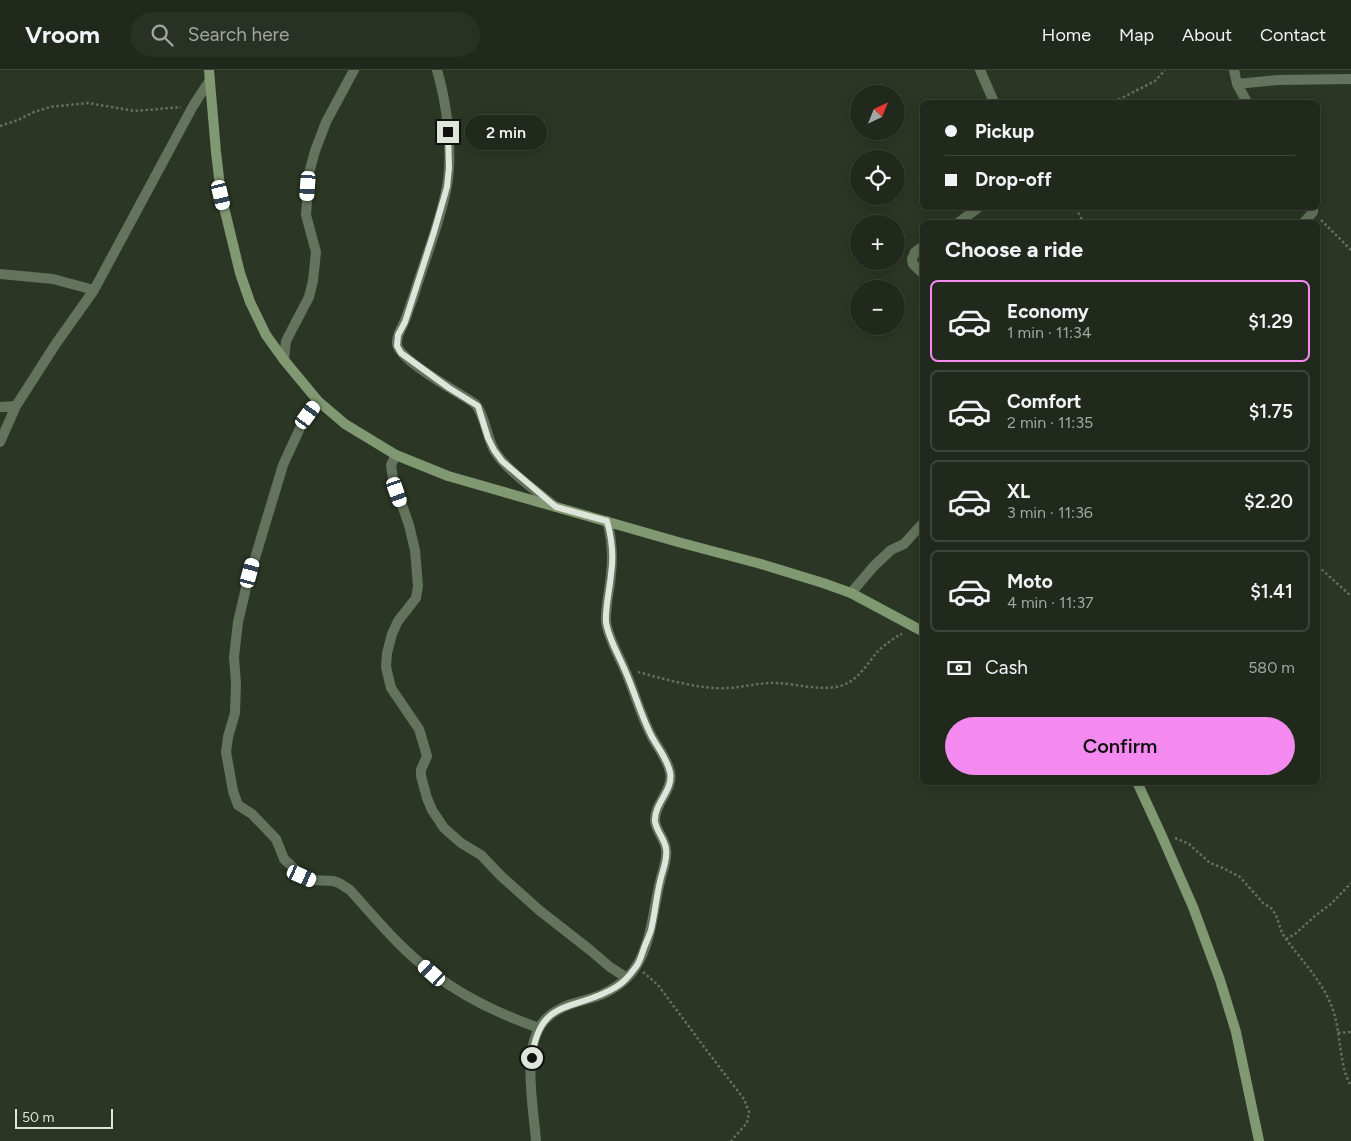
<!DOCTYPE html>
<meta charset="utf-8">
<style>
:root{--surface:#20291b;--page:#283124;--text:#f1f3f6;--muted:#a2a6a3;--line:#3d453a;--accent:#f489f0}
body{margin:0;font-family:Figtree,sans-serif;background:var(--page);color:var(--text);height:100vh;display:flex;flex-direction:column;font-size:19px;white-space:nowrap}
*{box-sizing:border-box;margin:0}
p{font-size:16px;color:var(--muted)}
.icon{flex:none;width:28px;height:28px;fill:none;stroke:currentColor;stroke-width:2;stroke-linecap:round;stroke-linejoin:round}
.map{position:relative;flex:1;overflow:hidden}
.details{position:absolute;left:920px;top:150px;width:400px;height:565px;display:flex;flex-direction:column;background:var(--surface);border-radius:8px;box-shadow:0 2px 12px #0003,0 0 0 1px var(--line)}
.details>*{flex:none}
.hud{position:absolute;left:920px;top:30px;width:400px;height:110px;border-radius:8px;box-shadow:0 2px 12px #0003,0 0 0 1px var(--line);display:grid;align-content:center;height:110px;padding:0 25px;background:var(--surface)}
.needle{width:32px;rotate:43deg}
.tools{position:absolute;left:850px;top:15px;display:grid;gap:10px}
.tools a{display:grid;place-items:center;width:55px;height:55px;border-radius:50%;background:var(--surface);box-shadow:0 2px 12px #0003,0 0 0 1px var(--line);font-size:25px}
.scale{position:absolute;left:15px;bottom:12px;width:98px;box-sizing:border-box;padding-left:5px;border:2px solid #dee6db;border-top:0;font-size:14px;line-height:18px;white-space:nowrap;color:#dee6db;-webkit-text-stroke:4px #2b3724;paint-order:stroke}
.end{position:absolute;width:22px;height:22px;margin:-11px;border:6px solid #dee6db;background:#111;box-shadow:0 0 0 2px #111}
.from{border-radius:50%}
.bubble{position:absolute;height:35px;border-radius:18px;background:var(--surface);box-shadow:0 2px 12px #0003,0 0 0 1px var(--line);font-size:16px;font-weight:600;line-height:35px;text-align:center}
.car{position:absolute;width:15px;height:30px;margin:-15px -8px;border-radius:6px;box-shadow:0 0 4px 1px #0007;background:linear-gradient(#fff 24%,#345 0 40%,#fff 0 76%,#345 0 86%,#fff 0)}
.hud b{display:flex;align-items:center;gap:18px;height:48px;font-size:19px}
.hud b+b{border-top:1px solid var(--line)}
.hud i{width:12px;height:12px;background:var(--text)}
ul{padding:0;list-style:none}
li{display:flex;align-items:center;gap:15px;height:82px;margin:0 10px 8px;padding:0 15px;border:2px solid var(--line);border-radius:8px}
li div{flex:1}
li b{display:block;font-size:19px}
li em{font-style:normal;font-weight:600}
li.on{border-color:var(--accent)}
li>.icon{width:45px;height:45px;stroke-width:1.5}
h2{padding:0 25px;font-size:22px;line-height:60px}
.pay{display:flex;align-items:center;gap:12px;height:55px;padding:0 25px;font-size:19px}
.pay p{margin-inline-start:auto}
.action{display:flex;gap:10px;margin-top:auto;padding:10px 25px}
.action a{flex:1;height:58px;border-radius:30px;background:var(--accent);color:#111;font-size:20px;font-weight:600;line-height:58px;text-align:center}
header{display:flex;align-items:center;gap:30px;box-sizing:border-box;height:70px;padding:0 25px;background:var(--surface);border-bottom:1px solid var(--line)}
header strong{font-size:24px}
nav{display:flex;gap:28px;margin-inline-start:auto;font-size:18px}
.search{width:350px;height:45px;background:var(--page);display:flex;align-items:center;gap:12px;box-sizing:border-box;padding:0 18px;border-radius:28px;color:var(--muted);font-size:19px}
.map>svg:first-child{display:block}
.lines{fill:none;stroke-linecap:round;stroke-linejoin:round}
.path{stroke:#646f5e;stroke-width:2.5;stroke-dasharray:2.5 2.5;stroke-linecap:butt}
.street{stroke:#64745c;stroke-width:10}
.secondary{stroke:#809972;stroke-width:10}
.route{stroke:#dee6db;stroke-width:6}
</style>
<header>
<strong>Vroom</strong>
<div class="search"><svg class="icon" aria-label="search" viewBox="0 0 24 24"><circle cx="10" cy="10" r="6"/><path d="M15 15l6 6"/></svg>Search here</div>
<nav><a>Home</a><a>Map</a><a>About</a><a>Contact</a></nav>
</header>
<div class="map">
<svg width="1351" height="1071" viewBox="0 0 1351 1071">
<rect width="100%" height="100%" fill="#2b3724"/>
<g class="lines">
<!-- path -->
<path class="path" d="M 1114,32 L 1155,11 L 1165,0
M 0,56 L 18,50 L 34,42 L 50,37 L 88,33 L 135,41 L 181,37
M 1076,138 L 1083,152
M 1321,150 L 1351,180
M 1318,496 L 1351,526
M 638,602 C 663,609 703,620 728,618 C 746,617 760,612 778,613 C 797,614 824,622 843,615 C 858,610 868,593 878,581 C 884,575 892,570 899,565 L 902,564
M 1175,768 L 1189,774 L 1210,793 L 1223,798 L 1240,807 L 1263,833 L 1271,838 L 1276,845 L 1282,863 L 1286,869 C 1302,891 1324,913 1333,940 C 1341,963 1339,996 1351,1016
M 1286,869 L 1295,864 L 1316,845 L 1331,834 L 1351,813
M 643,902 L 658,915 L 707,981 L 744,1029 L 749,1042 L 747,1053 L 731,1071
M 1338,963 L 1351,962"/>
<!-- street -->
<path class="street" d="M 437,0 C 447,34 453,81 447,116 C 440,154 424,191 413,228 C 410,235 408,243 405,250 C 402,258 396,265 397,274 C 399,291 460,323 474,333 C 483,340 487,366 493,378 C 503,398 538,422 556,437
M 980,0 L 994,32
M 1234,0 L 1237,14 L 1247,32
M 1237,14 L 1277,10 L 1351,9
M 959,152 L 978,138
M 1304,152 L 1313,142 L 1313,138
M 922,177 L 915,182 L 912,189 L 913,194 L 922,203
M 0,204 L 53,209 L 94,220
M 284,290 L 286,271 L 309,227 L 313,211 L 316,182 L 306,145 L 309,103 L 315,81 L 326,52 L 354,0
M 318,331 L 301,356 L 283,395 L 246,518 L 238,552 L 234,587 L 236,614 L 235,643 L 228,667 L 226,682 L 233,721 L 238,735 L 252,744 L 276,769 L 284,789 L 302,806 L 311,810 L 333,811 L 339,813 L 350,820 C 376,849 402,881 434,904 C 465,928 502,945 539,958
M 0,337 L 16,336
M 0,372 L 16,336 L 55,275 L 94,220 L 193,36 L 210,10
M 396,385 L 391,395 L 393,409 L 409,455 L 415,480 L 418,516 L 416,528 L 398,551 L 392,564 L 387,583 L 386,597 L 391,618 L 419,659 L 427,686 L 421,700 L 421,706 L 427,728 L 432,740 L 444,758 L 461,773 L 481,785 L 501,806 L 539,840 L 590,880 L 610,897 L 627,908
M 851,523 L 874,496 L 891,480 L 904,474 L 922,454
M 536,1071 C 534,1038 519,972 548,947 C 560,936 577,932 592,928 C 609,923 628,911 637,895 C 652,870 653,840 660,812 C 662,801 668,790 666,779 C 665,769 656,761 655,751 C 654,733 674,720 670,702 C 667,688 657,677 651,665 C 640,644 634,620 624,598 C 618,584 608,567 606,552 C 605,537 610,519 611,504 C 613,486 612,469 607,451"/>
<!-- secondary -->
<path class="secondary" d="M 209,0 L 216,82 L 221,125 L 240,203 L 250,232 L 266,265 L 284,290 L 318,331 L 345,354 L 396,385 L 448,406 L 678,472 L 761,494 L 823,513 L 851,523 L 922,561
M 1137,712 L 1161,764 L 1193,837 L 1220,910 L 1236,962 L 1259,1071"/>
</g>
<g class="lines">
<!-- route -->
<path class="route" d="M 448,62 L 449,98 L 447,117 L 434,162 L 405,252 L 398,265 L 397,276 L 401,283 L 449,318 L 478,336 L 488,368 L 494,380 L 502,391 L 556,437 L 607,451 C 612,469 614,486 611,504 C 610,518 605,538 606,552 C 608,567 618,584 624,598 C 634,620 640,643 651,665 C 657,677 667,688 670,702 C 674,720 654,733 655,751 C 656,761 665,769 666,779 C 668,790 662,801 660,812 C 656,828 655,844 651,860 C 649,867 645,874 643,881 C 641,887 639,894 635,898 C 630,905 623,913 616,917 C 576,942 539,926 532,988"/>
</g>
</svg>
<div class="tools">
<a><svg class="needle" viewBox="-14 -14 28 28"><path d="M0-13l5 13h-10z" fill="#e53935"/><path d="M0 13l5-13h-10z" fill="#a2a6a3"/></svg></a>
<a><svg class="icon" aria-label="locate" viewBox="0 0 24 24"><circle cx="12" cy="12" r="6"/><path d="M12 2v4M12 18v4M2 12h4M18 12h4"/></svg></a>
<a>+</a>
<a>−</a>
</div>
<div class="scale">50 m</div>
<i class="end from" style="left:532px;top:988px"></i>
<i class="end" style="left:448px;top:62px"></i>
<div class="bubble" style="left:465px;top:45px;width:82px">2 min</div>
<i class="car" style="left:308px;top:116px;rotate:184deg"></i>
<i class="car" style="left:221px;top:125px;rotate:167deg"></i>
<i class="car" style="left:308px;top:345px;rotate:36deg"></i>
<i class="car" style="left:397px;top:422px;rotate:161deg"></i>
<i class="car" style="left:250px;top:503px;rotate:15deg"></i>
<i class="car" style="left:302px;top:806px;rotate:114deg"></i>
<i class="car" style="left:432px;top:903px;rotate:312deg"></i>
<div class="hud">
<b><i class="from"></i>Pickup</b>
<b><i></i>Drop-off</b>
</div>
<section class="details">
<h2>Choose a ride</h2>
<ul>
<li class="on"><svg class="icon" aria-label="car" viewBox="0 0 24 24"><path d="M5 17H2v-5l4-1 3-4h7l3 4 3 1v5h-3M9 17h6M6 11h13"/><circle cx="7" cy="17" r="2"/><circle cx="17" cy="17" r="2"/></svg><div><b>Economy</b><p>1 min · 11:34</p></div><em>$1.29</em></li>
<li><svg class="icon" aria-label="car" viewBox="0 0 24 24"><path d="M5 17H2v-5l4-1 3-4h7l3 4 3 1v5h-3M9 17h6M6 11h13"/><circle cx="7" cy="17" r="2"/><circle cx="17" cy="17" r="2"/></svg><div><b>Comfort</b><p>2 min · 11:35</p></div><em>$1.75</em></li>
<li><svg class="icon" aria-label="car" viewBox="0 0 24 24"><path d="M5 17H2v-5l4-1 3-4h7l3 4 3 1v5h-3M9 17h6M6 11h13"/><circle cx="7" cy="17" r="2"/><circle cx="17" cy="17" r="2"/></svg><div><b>XL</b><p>3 min · 11:36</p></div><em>$2.20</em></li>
<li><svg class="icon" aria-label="car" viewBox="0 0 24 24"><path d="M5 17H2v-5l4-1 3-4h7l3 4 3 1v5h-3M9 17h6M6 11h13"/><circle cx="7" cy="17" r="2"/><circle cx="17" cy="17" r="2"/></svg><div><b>Moto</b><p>4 min · 11:37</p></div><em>$1.41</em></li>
</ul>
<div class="pay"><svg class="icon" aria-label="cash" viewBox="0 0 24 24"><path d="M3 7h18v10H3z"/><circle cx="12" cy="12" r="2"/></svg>Cash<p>580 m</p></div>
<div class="action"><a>Confirm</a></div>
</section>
</div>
